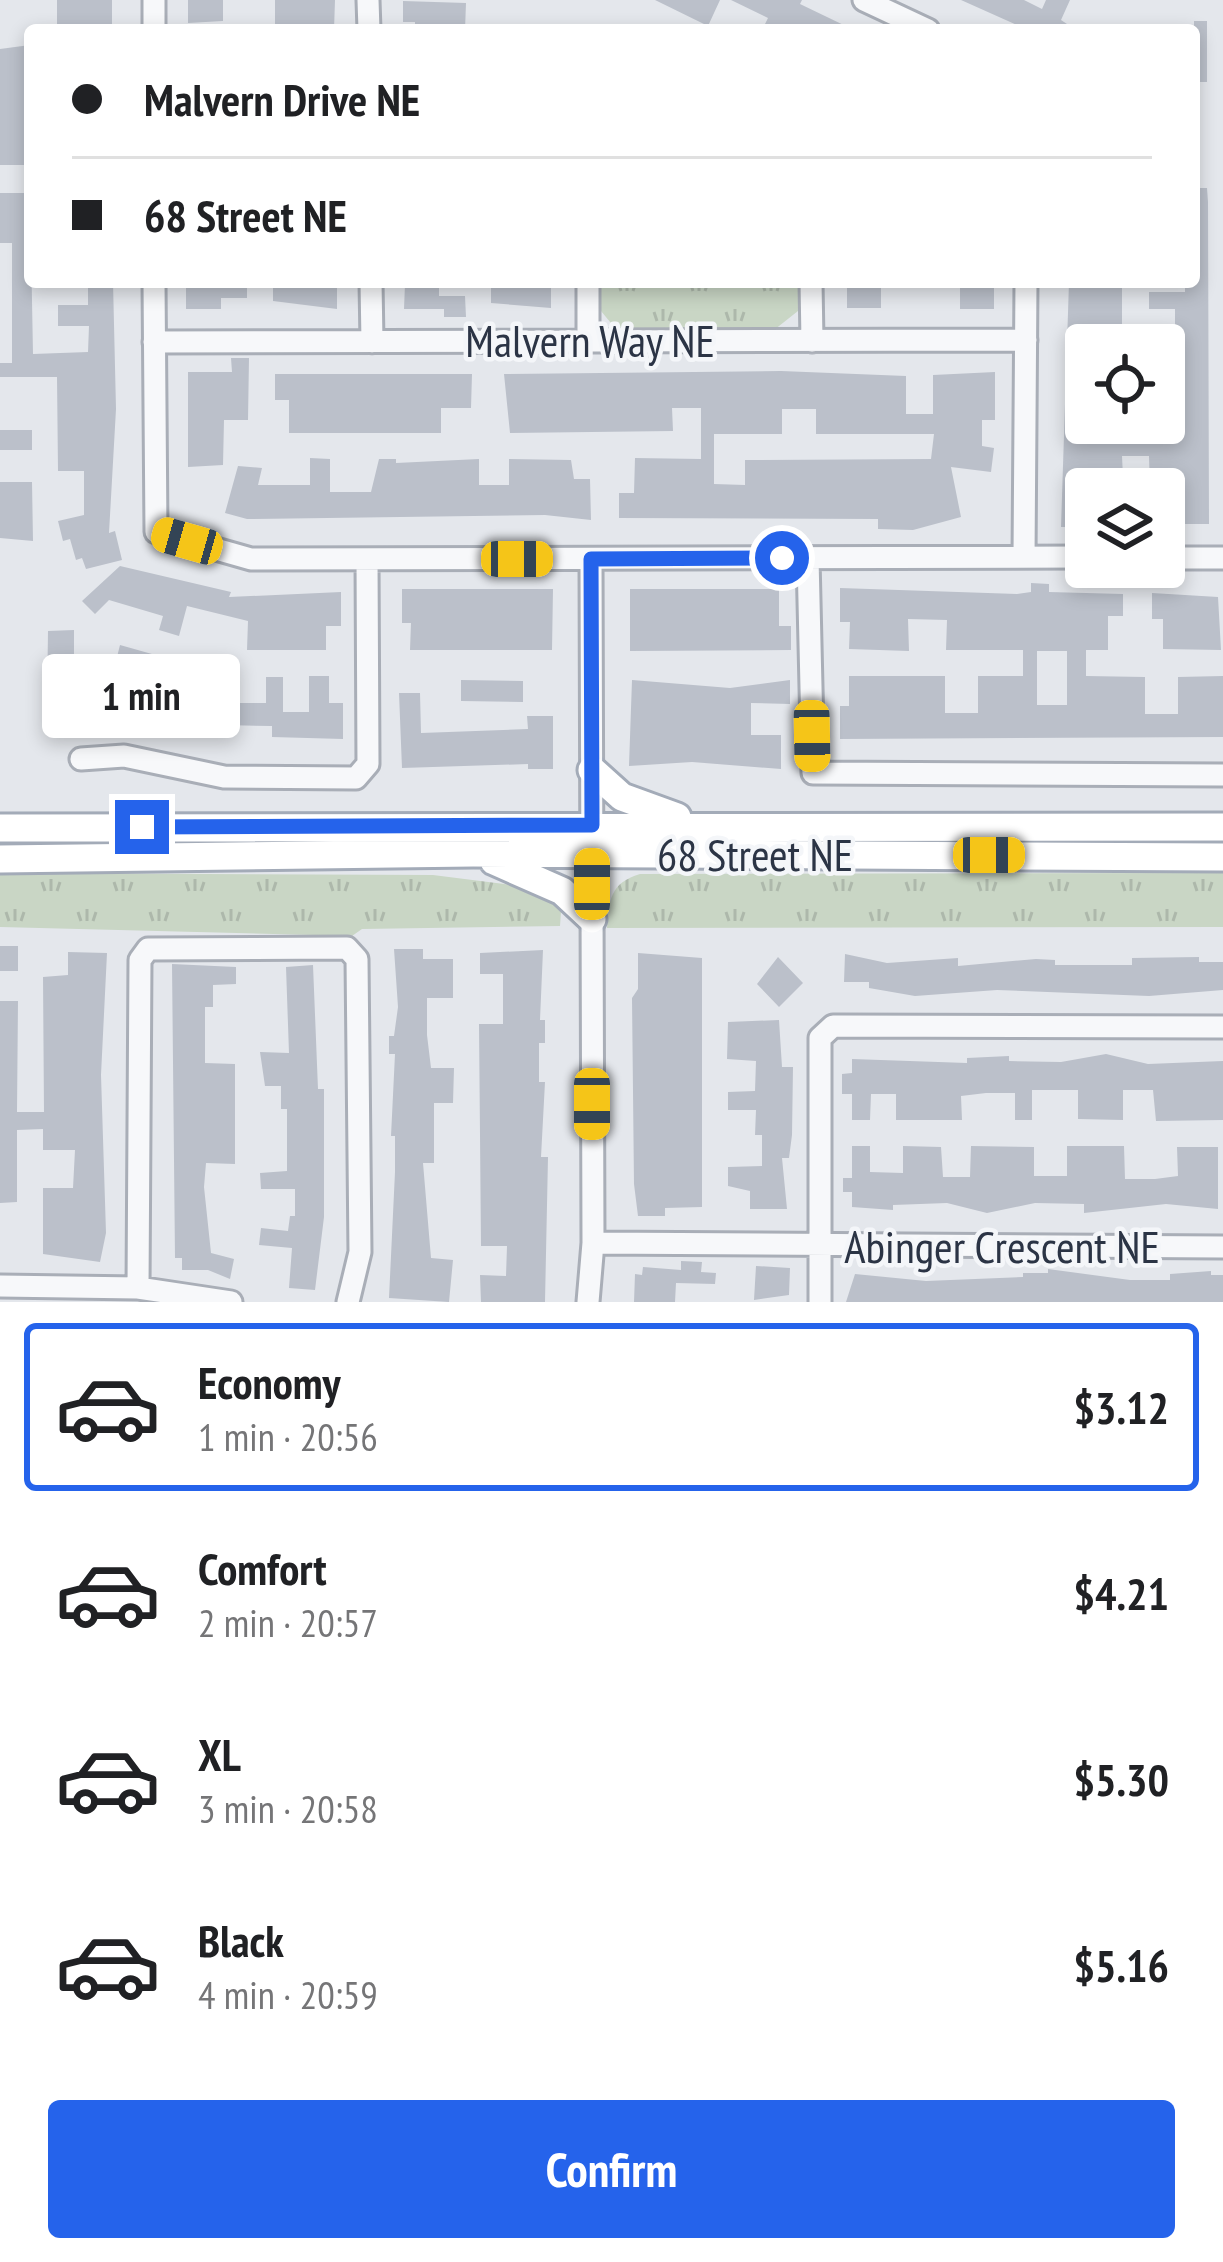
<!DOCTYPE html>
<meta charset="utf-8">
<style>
:root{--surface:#fff;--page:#f6f6f6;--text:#202124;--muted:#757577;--line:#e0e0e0;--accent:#2563eb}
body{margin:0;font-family:"PT Sans Narrow",sans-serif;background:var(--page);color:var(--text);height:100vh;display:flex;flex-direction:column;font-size:45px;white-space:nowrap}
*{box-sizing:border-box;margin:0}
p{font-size:39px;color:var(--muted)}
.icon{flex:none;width:66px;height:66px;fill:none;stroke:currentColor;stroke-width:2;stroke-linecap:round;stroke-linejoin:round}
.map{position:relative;height:1302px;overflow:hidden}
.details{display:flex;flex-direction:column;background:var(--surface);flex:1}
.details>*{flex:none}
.hud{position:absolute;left:24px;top:24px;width:1176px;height:264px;border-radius:12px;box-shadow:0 6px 18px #0003;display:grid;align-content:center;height:264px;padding:0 48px;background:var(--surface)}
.controls{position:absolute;left:1065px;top:324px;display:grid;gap:24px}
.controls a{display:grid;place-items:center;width:120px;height:120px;border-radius:12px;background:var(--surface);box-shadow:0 6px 18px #0003;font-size:60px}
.end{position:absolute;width:54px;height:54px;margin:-27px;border:15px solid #2563eb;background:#fff;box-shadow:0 0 0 6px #fff}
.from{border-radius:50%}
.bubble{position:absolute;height:84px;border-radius:12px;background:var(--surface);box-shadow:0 6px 18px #0003;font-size:39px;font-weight:800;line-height:84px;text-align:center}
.car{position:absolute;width:36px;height:72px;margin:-36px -18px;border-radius:15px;box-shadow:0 0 9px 3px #0007;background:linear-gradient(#f5c518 24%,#345 0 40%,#f5c518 0 76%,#345 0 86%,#f5c518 0)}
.hud b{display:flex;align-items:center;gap:42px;height:114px;font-size:45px}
.hud b+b{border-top:3px solid var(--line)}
.hud i{width:30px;height:30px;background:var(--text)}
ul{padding:21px 0 0;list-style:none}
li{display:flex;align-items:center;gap:36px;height:168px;margin:0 24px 18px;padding:0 24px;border:6px solid transparent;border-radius:12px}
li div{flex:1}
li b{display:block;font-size:45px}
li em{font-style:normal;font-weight:800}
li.current{border-color:var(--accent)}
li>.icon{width:108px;height:108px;stroke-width:1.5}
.cta{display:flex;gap:24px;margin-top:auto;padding:24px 48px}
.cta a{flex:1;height:138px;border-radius:12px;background:var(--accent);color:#fff;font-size:48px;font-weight:800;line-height:138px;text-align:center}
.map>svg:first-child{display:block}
.park{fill:url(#park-tufts)}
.building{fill:#bbc0ca;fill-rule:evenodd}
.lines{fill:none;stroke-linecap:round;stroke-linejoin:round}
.minor-casing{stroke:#a9aeb7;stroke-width:27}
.major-casing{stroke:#a3abb8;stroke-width:33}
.minor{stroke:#f7f8fa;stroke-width:21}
.major{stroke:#fff;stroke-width:27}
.route{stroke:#2563eb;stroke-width:15}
.labels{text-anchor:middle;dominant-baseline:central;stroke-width:9;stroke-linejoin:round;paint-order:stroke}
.street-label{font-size:45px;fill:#2b3445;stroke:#f4f6f9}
</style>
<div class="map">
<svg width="1223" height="1302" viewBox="0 0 1223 1302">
<defs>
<pattern id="park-tufts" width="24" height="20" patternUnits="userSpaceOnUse" patternTransform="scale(3)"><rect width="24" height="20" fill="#c9d6c5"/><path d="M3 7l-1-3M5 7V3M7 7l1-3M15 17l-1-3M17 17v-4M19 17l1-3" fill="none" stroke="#adb8ab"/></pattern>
</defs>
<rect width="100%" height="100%" fill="#e4e7ec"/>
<!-- park -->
<path class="park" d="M 601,282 L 798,282 L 798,311 L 774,330 L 615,328 L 601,311 Z
M 0,873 L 433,875 L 512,885 L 552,902 L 561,912 L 560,926 L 362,929 L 352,936 L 0,927 Z
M 1223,873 L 1223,927 L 607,928 C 609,900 610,883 640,874 Z"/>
<!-- building -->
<path class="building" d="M 57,0 L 112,0 L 112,30 L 57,30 Z
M 188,0 L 223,0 L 223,21 L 188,23 Z
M 275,0 L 335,0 L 334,30 L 275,30 Z
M 655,0 L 720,0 L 708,26 Z
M 731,0 L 802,0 L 800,4 L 854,30 L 762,30 L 768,18 Z
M 961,0 L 1024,0 L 1042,9 L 1046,0 L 1070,0 L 1061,20 L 1076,30 L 1028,30 Z
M 403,1 L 466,3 L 465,30 L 415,30 L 415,22 L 403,22 Z
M 1194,21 L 1207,21 L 1207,82 L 1194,82 Z
M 30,45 L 30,165 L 0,165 L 0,49 Z
M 1194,188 L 1207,188 L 1208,202 L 1209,524 L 1175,524 L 1175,512 L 1164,512 L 1164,489 L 1150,489 L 1149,456 L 1122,456 L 1123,477 L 1088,478 L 1086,527 L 1061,527 L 1069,282 L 1122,282 L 1122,329 L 1090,329 L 1086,339 L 1090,433 L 1175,435 L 1175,429 L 1182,429 L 1182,388 L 1164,389 L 1164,336 L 1175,336 L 1175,309 L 1149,309 L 1149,292 L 1185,292 L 1185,282 L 1194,282 Z
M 0,193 L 30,193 L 33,354 L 88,352 L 89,326 L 58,326 L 58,305 L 88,305 L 88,282 L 113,282 L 116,409 L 109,533 L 115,531 L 122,560 L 86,569 L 82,558 L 76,560 L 70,539 L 63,541 L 58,521 L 84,515 L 84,471 L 58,471 L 57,377 L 0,377 L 0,363 L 12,363 L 12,243 L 0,243 Z
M 247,282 L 247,298 L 221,298 L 221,309 L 186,309 L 186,284 Z
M 273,282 L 337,284 L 337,309 L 273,301 Z
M 491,282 L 551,283 L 551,308 L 491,303 Z
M 847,283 L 881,283 L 881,308 L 847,308 Z
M 405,284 L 439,284 L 439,296 L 465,296 L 466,317 L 444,317 L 444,309 L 404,309 Z
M 960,284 L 994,284 L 994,309 L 960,309 Z
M 231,358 L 249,358 L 248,420 L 224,420 L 223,465 L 188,467 L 188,372 L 232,372 Z
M 781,371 L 906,376 L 906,414 L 933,414 L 933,375 L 995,372 L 995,420 L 982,420 L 982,446 L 994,448 L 991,472 L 951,467 L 961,517 L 913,530 L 878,529 L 878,519 L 619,518 L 619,493 L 634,493 L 635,458 L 701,459 L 701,408 L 672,408 L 673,431 L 510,433 L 504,374 ZM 782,409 L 816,409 L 816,434 L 934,434 L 931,459 L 745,460 L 745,485 L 714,484 L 714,434 L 782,434 Z
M 275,374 L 472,374 L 471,408 L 441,408 L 441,433 L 289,433 L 289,400 L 275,400 Z
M 0,430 L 32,430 L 32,450 L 0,450 Z
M 310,458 L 330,459 L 330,492 L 371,492 L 379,459 L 396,459 L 396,463 L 479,459 L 479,485 L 509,485 L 509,459 L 571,460 L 574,479 L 590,479 L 591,520 L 545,515 L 247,519 L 225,513 L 238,466 L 262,468 L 258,485 L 310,485 Z
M 0,482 L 32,482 L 33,541 L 0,538 Z
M 120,566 L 231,592 L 229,597 L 341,592 L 341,626 L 326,626 L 326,650 L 247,650 L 248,621 L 187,606 L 179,636 L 159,630 L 163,616 L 109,600 L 95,614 L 82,601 Z
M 1031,583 L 1049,584 L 1049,592 L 1123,594 L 1123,616 L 1108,616 L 1108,650 L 1086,650 L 1086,676 L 1145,677 L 1145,714 L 1178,714 L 1178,677 L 1223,676 L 1223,737 L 840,739 L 840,706 L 849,706 L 849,676 L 945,676 L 945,713 L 978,713 L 978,676 L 1023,676 L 1023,650 L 946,650 L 947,620 L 908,619 L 909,651 L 849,649 L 850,622 L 840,622 L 840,588 L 1017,594 L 1031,592 ZM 1037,651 L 1067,651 L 1067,705 L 1037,705 Z
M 402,589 L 553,589 L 552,650 L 410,650 L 411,623 L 402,623 Z
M 630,589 L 779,589 L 779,626 L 791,626 L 791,650 L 630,651 Z
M 1152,593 L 1218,597 L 1221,650 L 1163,649 L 1163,619 L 1152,619 Z
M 74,630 L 74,672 L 98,673 L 100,666 L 114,669 L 120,645 L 159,656 L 153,676 L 198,684 L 200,676 L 220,676 L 215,696 L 240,703 L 266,703 L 266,677 L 283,677 L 283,712 L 309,712 L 309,676 L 329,676 L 329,703 L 343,703 L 343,739 L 272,737 L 272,726 L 224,725 L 82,686 L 81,698 L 47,699 L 48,631 Z
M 461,680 L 523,681 L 523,702 L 461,701 Z
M 632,680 L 730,688 L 790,680 L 790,704 L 751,703 L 751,735 L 781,735 L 781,769 L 692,762 L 629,766 Z
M 399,693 L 420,693 L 421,733 L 528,729 L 527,716 L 553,716 L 553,769 L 528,769 L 528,764 L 402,768 Z
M 0,946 L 18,946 L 18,971 L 0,971 Z
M 394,949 L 423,949 L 423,959 L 453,959 L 453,998 L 427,998 L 427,1035 L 431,1068 L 454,1068 L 453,1103 L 434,1103 L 434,1163 L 423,1163 L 431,1258 L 453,1260 L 449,1302 L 389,1298 L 395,1172 L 395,1136 L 391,1136 L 395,1054 L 389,1054 L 389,1036 L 394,1036 L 398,1007 Z
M 543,950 L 540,1020 L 545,1020 L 545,1043 L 539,1043 L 539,1082 L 545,1082 L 541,1157 L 548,1157 L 545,1302 L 481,1302 L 480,1275 L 506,1276 L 507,1246 L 481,1246 L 479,1024 L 503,1024 L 503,974 L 480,974 L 480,953 Z
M 68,952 L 107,953 L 101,1075 L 106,1233 L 100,1262 L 43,1254 L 43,1188 L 73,1188 L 75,1150 L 43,1150 L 43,1129 L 17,1130 L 17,1202 L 0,1203 L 0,1001 L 18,1001 L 17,1112 L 44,1112 L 43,977 L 68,975 Z
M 638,953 L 702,958 L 702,1207 L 665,1208 L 665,1216 L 638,1216 L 634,1184 L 632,998 L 638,989 Z
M 845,954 L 887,963 L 958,958 L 958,966 L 1036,959 L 1055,960 L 1055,965 L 1132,965 L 1132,958 L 1199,957 L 1199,962 L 1223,962 L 1223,990 L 1149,996 L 997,990 L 915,996 L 869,988 L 869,982 L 844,982 Z
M 778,957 L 803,983 L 779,1007 L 757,984 Z
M 172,964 L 236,967 L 236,984 L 213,985 L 213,1007 L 205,1007 L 205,1063 L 235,1064 L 235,1164 L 206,1163 L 204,1187 L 211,1253 L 234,1259 L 230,1279 L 208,1270 L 182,1270 L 182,1258 L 175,1258 Z
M 313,965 L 318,1089 L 324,1089 L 324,1217 L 315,1290 L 289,1288 L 292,1248 L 259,1245 L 261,1228 L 288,1231 L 290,1216 L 295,1216 L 295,1189 L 261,1189 L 260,1173 L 287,1171 L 287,1109 L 281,1109 L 281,1086 L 265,1086 L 260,1052 L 289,1053 L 286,967 Z
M 779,1020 L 782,1067 L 793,1067 L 792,1135 L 789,1158 L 782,1158 L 787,1209 L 750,1209 L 750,1191 L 728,1186 L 728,1167 L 762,1166 L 762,1135 L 755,1135 L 756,1110 L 728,1110 L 728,1092 L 755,1091 L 756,1061 L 727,1059 L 728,1022 Z
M 1106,1054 L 1148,1064 L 1223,1061 L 1223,1120 L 1156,1121 L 1153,1090 L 1123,1090 L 1123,1120 L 1078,1119 L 1078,1090 L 1032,1090 L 1032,1120 L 1015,1120 L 1015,1093 L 986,1093 L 961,1096 L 962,1120 L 896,1120 L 896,1094 L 871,1094 L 870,1120 L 852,1120 L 852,1094 L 842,1094 L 842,1074 L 852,1073 L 852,1059 L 967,1063 L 967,1058 L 1009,1056 L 1009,1061 L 1061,1062 Z
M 852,1146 L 870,1146 L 870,1172 L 903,1173 L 903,1146 L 941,1147 L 943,1177 L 970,1177 L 971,1146 L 1034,1147 L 1034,1176 L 1067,1176 L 1067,1146 L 1124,1146 L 1125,1179 L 1155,1179 L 1178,1176 L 1177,1147 L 1218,1147 L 1218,1209 L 1166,1204 L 1084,1213 L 1084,1204 L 1035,1203 L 987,1213 L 947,1203 L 893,1205 L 893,1210 L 852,1207 L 852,1192 L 843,1192 L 843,1178 L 852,1178 Z
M 681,1261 L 702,1262 L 701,1272 L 716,1273 L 715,1284 L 676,1283 L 675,1302 L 634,1302 L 635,1274 L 642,1275 L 643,1267 L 681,1270 Z
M 756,1266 L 790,1268 L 789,1295 L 754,1300 Z
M 1048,1269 L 1130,1280 L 1170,1280 L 1170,1274 L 1211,1271 L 1211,1275 L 1223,1275 L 1223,1302 L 846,1302 L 855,1274 L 926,1281 L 1023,1277 L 1023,1273 L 1048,1273 Z"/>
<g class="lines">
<defs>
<path id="minor" d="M 368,0 L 369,30
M 864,0 L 928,30
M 154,30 L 154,0
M 154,282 L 156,532 L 251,559 L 1086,557
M 371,282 L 372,342
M 588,282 L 588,338
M 811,282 L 812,341
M 154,342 L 1026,340
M 1024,557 L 1026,282
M 808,558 L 813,773 L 1223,775
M 1164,558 L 1223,558
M 81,759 L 124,756 L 224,777 L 356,778 L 368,764 L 367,559
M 593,1243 L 1223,1247
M 0,1286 L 138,1288 L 231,1302
M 138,1288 L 140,960 L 148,949 L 347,948 L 357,959 L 360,1252 L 348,1302
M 588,1302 L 593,1243 L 591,559
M 820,1302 L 820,1038 L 833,1026 L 1223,1027"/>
<path id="major" d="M 592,770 L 622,797 L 677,817
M 0,828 L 1223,827
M 0,859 L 473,853 L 1223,857
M 494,861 L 562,891 L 592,919"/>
</defs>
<!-- minor casing -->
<use href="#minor" class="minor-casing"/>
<!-- major casing -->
<use href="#major" class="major-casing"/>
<!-- minor -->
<use href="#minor" class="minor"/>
<!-- major -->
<use href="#major" class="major"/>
</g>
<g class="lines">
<!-- route -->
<path class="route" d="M 142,827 L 592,825 L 591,559 L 782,558"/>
</g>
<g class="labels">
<!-- street labels -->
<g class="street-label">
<text x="590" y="340">Malvern Way NE</text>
<text x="755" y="854">68 Street NE</text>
<text x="1002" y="1246">Abinger Crescent NE</text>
</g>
</g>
</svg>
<div class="controls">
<a><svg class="icon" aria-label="locate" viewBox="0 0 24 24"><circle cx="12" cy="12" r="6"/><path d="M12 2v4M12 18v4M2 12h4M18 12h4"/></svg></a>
<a><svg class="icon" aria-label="layers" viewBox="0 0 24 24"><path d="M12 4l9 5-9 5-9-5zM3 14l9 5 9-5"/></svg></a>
</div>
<i class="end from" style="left:782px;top:558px"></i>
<i class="end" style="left:142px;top:827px"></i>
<div class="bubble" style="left:42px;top:654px;width:198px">1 min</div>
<i class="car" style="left:187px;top:541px;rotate:286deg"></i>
<i class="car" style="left:517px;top:559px;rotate:90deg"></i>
<i class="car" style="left:812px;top:736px;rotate:179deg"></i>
<i class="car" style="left:989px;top:855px;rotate:90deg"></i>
<i class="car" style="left:592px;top:884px;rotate:0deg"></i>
<i class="car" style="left:592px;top:1104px;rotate:180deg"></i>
<div class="hud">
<b><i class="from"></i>Malvern Drive NE</b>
<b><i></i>68 Street NE</b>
</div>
</div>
<section class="details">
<ul>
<li class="current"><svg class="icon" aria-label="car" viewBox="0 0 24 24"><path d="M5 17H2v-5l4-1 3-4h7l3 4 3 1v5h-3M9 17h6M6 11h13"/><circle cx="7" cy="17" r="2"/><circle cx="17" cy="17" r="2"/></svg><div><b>Economy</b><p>1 min · 20:56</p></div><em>$3.12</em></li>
<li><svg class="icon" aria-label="car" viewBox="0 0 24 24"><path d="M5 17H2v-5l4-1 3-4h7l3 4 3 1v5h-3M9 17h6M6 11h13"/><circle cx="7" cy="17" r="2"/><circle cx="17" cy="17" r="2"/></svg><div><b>Comfort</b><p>2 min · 20:57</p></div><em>$4.21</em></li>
<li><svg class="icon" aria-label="car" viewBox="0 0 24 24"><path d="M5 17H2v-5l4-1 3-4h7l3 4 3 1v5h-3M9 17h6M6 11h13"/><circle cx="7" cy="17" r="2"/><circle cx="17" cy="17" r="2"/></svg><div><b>XL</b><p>3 min · 20:58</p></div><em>$5.30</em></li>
<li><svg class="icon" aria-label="car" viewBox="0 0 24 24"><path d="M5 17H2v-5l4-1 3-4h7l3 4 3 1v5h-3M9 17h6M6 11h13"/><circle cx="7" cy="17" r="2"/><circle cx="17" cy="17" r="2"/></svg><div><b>Black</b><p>4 min · 20:59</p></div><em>$5.16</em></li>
</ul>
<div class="cta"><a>Confirm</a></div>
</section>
